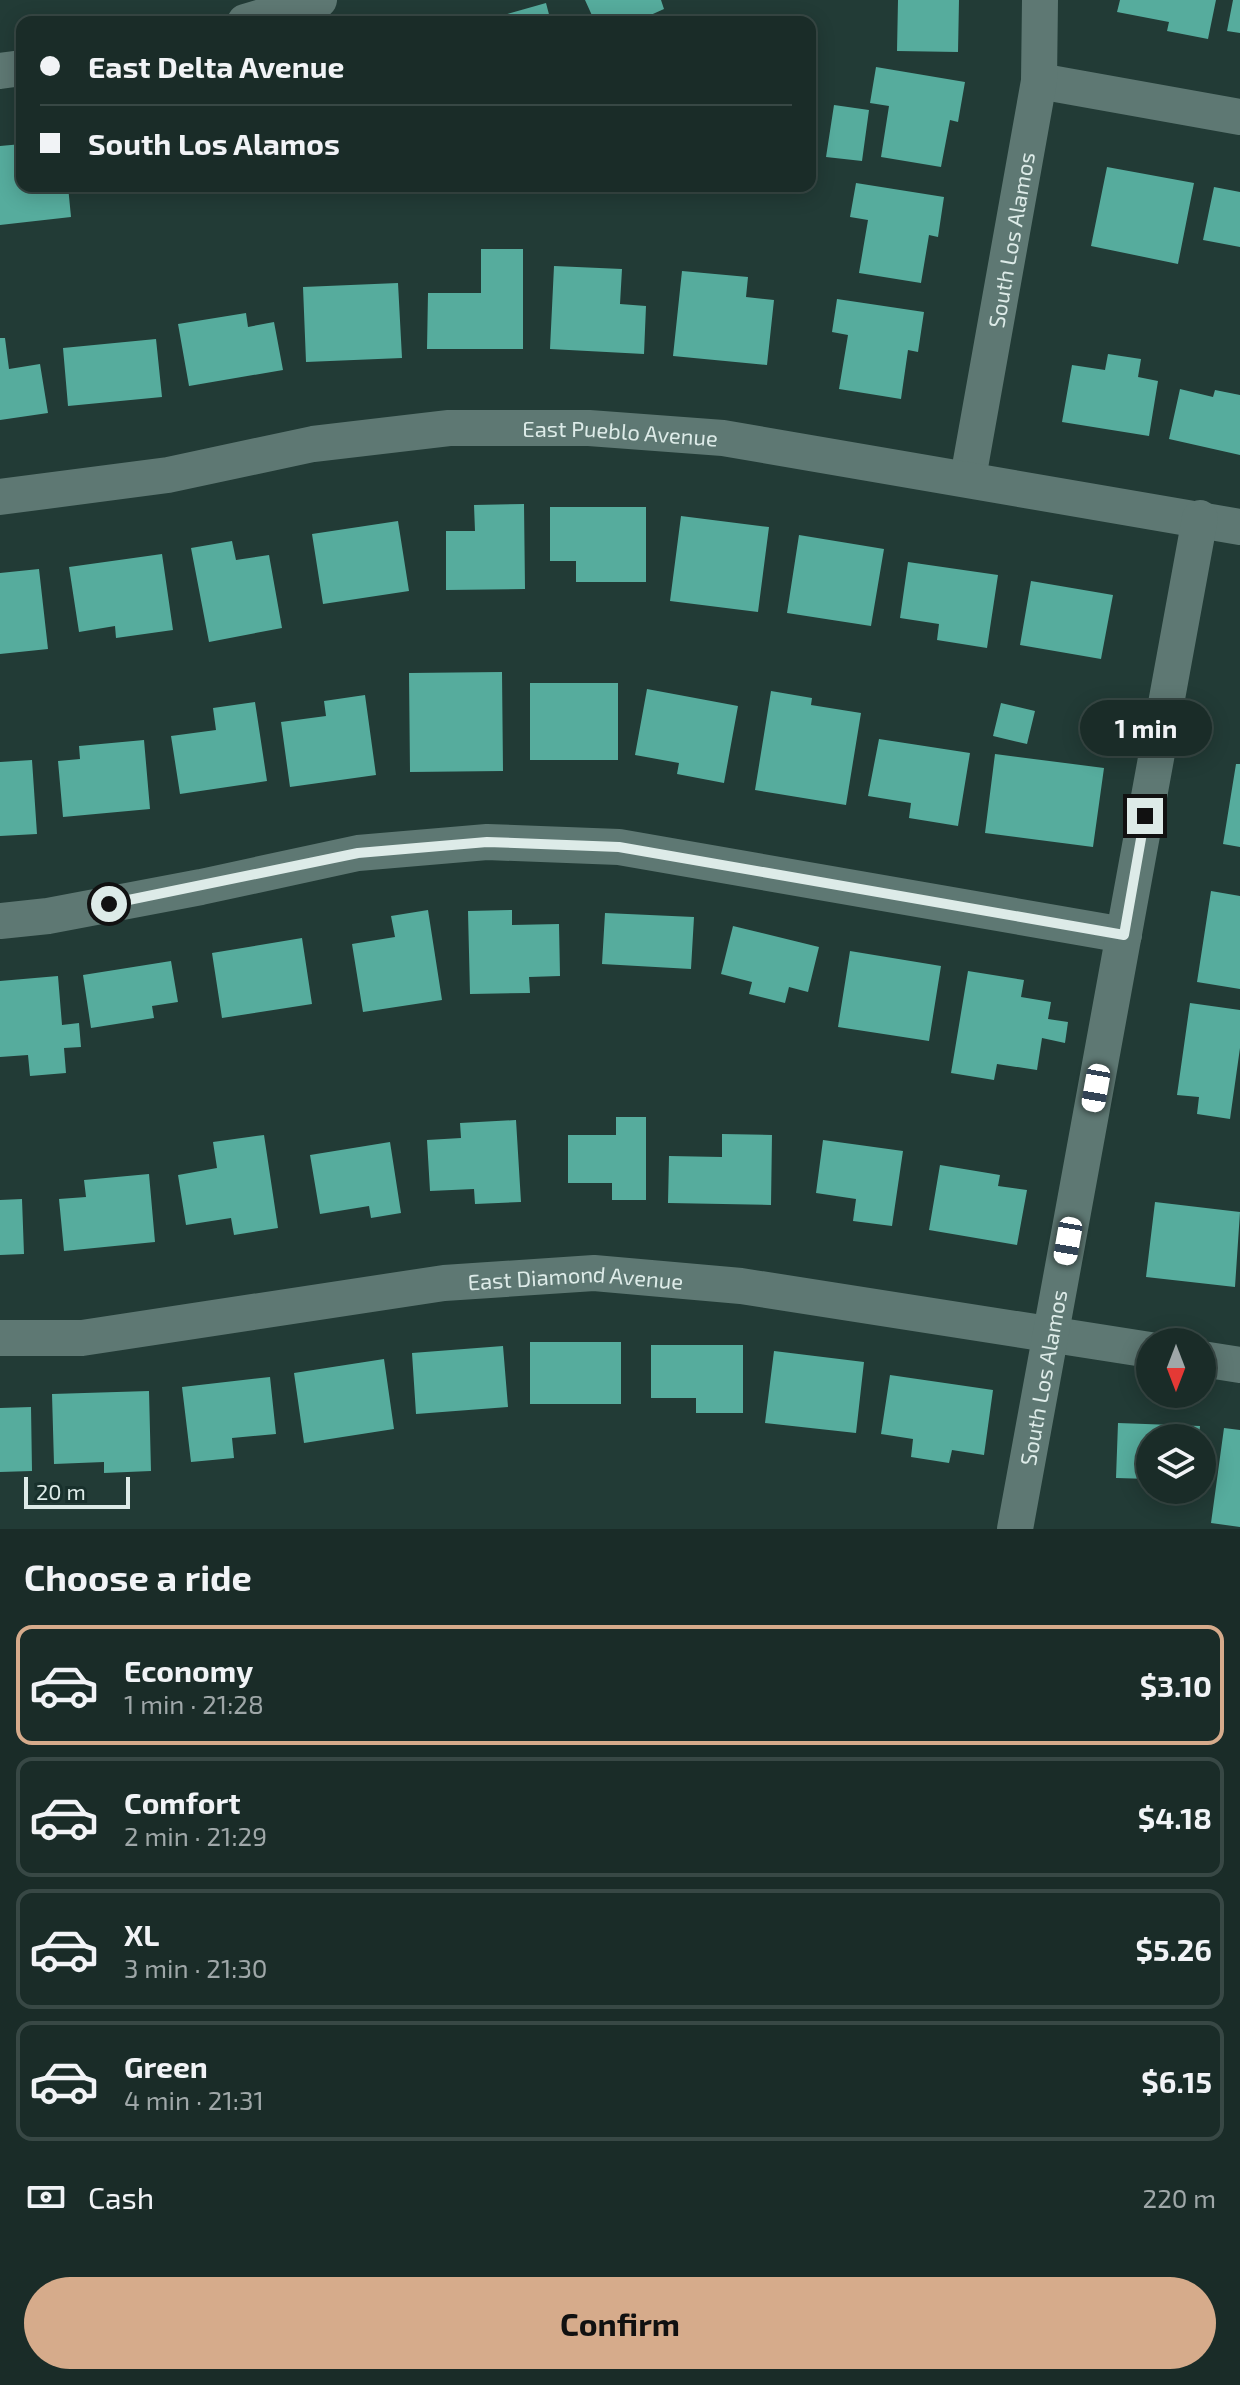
<!DOCTYPE html>
<meta charset="utf-8">
<style>
:root{--surface:#1a2c28;--page:#273834;--text:#f1f3f6;--muted:#9fa7a8;--line:#384845;--accent:#d6ab8b}
body{margin:0;font-family:"Exo 2",sans-serif;background:var(--page);color:var(--text);height:100vh;display:flex;flex-direction:column;font-size:30px;white-space:nowrap}
*{box-sizing:border-box;margin:0}
p{font-size:26px;color:var(--muted)}
.icon{flex:none;width:44px;height:44px;fill:none;stroke:currentColor;stroke-width:2;stroke-linecap:round;stroke-linejoin:round}
.map{position:relative;height:1529px;overflow:hidden}
.details{display:flex;flex-direction:column;background:var(--surface);flex:1}
.details>*{flex:none}
.guide{position:absolute;left:16px;top:16px;width:800px;height:176px;border-radius:16px;box-shadow:0 4px 20px #0003,0 0 0 2px var(--line);display:grid;align-content:center;height:176px;padding:0 24px;background:var(--surface)}
.needle{width:52px;rotate:180deg}
.controls{position:absolute;left:1136px;top:1328px;display:grid;gap:16px}
.controls a{display:grid;place-items:center;width:80px;height:80px;border-radius:50%;background:var(--surface);box-shadow:0 4px 20px #0003,0 0 0 2px var(--line);font-size:40px}
.scale{position:absolute;left:24px;bottom:20px;width:106px;box-sizing:border-box;padding-left:8px;border:4px solid #ddebe8;border-top:0;font-size:22px;line-height:28px;white-space:nowrap;color:#ddebe8;-webkit-text-stroke:6px #18302c;paint-order:stroke}
.end{position:absolute;width:36px;height:36px;margin:-18px;border:10px solid #ddebe8;background:#111;box-shadow:0 0 0 4px #111}
.from{border-radius:50%}
.bubble{position:absolute;height:56px;border-radius:28px;background:var(--surface);box-shadow:0 4px 20px #0003,0 0 0 2px var(--line);font-size:26px;font-weight:700;line-height:56px;text-align:center}
.car{position:absolute;width:24px;height:48px;margin:-24px -12px;border-radius:10px;box-shadow:0 0 6px 2px #0007;background:linear-gradient(#fff 24%,#345 0 40%,#fff 0 76%,#345 0 86%,#fff 0)}
.guide b{display:flex;align-items:center;gap:28px;height:76px;font-size:30px}
.guide b+b{border-top:2px solid var(--line)}
.guide i{width:20px;height:20px;background:var(--text)}
ul{padding:0;list-style:none}
li{display:flex;align-items:center;gap:24px;height:120px;margin:0 16px 12px;padding:0 8px;border:4px solid var(--line);border-radius:16px}
li div{flex:1}
li b{display:block;font-size:30px}
li em{font-style:normal;font-weight:700}
li.on{border-color:var(--accent)}
li>.icon{width:72px;height:72px;stroke-width:1.5}
h2{padding:0 24px;font-size:36px;line-height:96px}
.pay{display:flex;align-items:center;gap:20px;height:88px;padding:0 24px;font-size:30px}
.pay p{margin-inline-start:auto}
.cta{display:flex;gap:16px;margin-top:auto;padding:16px 24px}
.cta a{flex:1;height:92px;border-radius:48px;background:var(--accent);color:#111;font-size:32px;font-weight:700;line-height:92px;text-align:center}
.map>svg:first-child{display:block}
.building{fill:#56ac9d}
.lines{fill:none;stroke-linecap:round;stroke-linejoin:round}
.minor{stroke:#5e7873;stroke-width:36}
.route{stroke:#ddebe8;stroke-width:10}
.labels{text-anchor:middle;dominant-baseline:central;stroke-width:8;stroke-linejoin:round;paint-order:stroke}
.street-label{font-size:22px;fill:#ddebe8;stroke:#18302c}
</style>
<div class="map">
<svg width="1240" height="1529" viewBox="0 0 1240 1529">
<rect width="100%" height="100%" fill="#223b36"/>
<!-- building -->
<path class="building" d="M 585,0 L 661,0 L 664,9 L 635,22 L 595,22 Z
M 898,0 L 959,0 L 958,52 L 897,51 Z
M 1120,0 L 1216,0 L 1208,39 L 1167,31 L 1169,22 L 1117,12 Z
M 1233,0 L 1240,0 L 1240,33 L 1227,31 Z
M 546,3 L 551,22 L 482,22 L 482,21 Z
M 876,67 L 965,82 L 958,122 L 950,120 L 941,167 L 881,157 L 889,106 L 870,103 Z
M 834,105 L 869,110 L 862,161 L 826,157 Z
M 22,144 L 22,186 L 68,186 L 71,217 L 0,225 L 0,146 Z
M 1107,167 L 1194,183 L 1178,264 L 1091,246 Z
M 856,183 L 944,197 L 938,237 L 929,235 L 921,283 L 859,273 L 868,220 L 850,217 Z
M 1214,187 L 1240,192 L 1240,247 L 1203,240 Z
M 481,249 L 523,249 L 523,349 L 427,349 L 428,293 L 481,293 Z
M 554,266 L 622,269 L 620,304 L 646,306 L 644,354 L 550,349 Z
M 682,271 L 748,277 L 746,297 L 774,300 L 767,365 L 673,356 Z
M 398,283 L 402,358 L 306,362 L 303,287 Z
M 837,299 L 924,312 L 918,352 L 908,350 L 901,399 L 839,389 L 848,335 L 832,332 Z
M 246,313 L 248,327 L 274,322 L 283,370 L 189,386 L 178,324 Z
M 0,338 L 5,338 L 9,369 L 40,364 L 48,413 L 0,420 Z
M 156,339 L 162,397 L 68,406 L 63,348 Z
M 1108,354 L 1141,359 L 1138,377 L 1158,381 L 1149,436 L 1062,422 L 1072,365 L 1105,370 Z
M 1180,389 L 1213,397 L 1215,390 L 1240,395 L 1240,455 L 1169,439 Z
M 524,504 L 525,589 L 446,590 L 446,531 L 475,531 L 474,505 Z
M 550,507 L 646,507 L 646,582 L 576,582 L 576,561 L 550,561 Z
M 681,516 L 769,527 L 758,612 L 670,601 Z
M 398,521 L 409,591 L 323,604 L 312,534 Z
M 799,535 L 884,549 L 871,626 L 787,613 Z
M 232,541 L 236,560 L 269,555 L 282,628 L 209,642 L 191,548 Z
M 162,554 L 173,630 L 116,638 L 115,626 L 79,632 L 69,567 Z
M 908,562 L 998,575 L 987,648 L 937,640 L 939,624 L 900,618 Z
M 39,569 L 48,649 L 0,654 L 0,573 Z
M 1031,581 L 1113,595 L 1101,659 L 1020,645 Z
M 502,672 L 503,771 L 410,772 L 409,673 Z
M 530,683 L 618,683 L 618,760 L 530,760 Z
M 647,689 L 738,706 L 724,783 L 677,774 L 679,763 L 635,755 Z
M 771,691 L 812,698 L 811,705 L 861,713 L 846,805 L 755,790 Z
M 365,695 L 376,775 L 290,787 L 281,722 L 326,716 L 324,701 Z
M 255,702 L 267,781 L 180,794 L 171,736 L 216,730 L 213,708 Z
M 1001,703 L 1035,711 L 1027,744 L 993,736 Z
M 879,739 L 970,753 L 958,826 L 909,818 L 911,803 L 868,796 Z
M 144,740 L 150,809 L 63,817 L 58,761 L 80,759 L 79,746 Z
M 995,754 L 1104,768 L 1093,847 L 985,833 Z
M 32,760 L 37,834 L 0,836 L 0,762 Z
M 1236,764 L 1240,764 L 1240,847 L 1223,844 Z
M 1211,891 L 1240,896 L 1240,989 L 1197,982 Z
M 428,910 L 442,1000 L 363,1012 L 352,944 L 395,937 L 391,916 Z
M 512,910 L 512,925 L 559,924 L 560,976 L 529,977 L 530,993 L 470,994 L 468,911 Z
M 605,913 L 694,917 L 691,969 L 602,964 Z
M 733,926 L 819,947 L 808,992 L 789,987 L 785,1003 L 749,994 L 752,982 L 721,974 Z
M 302,938 L 312,1004 L 222,1018 L 212,953 Z
M 850,951 L 941,966 L 929,1041 L 838,1027 Z
M 171,961 L 178,1002 L 152,1006 L 154,1018 L 91,1028 L 83,975 Z
M 968,971 L 1024,980 L 1021,997 L 1051,1002 L 1048,1019 L 1068,1022 L 1065,1043 L 1042,1038 L 1037,1070 L 997,1064 L 994,1080 L 951,1073 Z
M 58,976 L 62,1025 L 79,1023 L 81,1047 L 64,1048 L 66,1073 L 30,1076 L 28,1055 L 0,1057 L 0,981 Z
M 1190,1003 L 1240,1010 L 1240,1048 L 1230,1119 L 1197,1114 L 1199,1097 L 1177,1095 Z
M 616,1117 L 646,1117 L 646,1200 L 612,1200 L 612,1183 L 568,1183 L 568,1135 L 616,1135 Z
M 516,1120 L 521,1202 L 475,1204 L 474,1189 L 430,1191 L 427,1140 L 461,1138 L 460,1123 Z
M 722,1134 L 772,1135 L 771,1205 L 668,1203 L 669,1156 L 722,1157 Z
M 264,1135 L 278,1228 L 234,1235 L 231,1218 L 186,1225 L 178,1175 L 217,1168 L 213,1142 Z
M 823,1140 L 903,1151 L 892,1226 L 853,1221 L 856,1199 L 816,1193 Z
M 390,1142 L 401,1213 L 371,1218 L 369,1206 L 320,1214 L 310,1155 Z
M 940,1165 L 1000,1175 L 998,1186 L 1027,1190 L 1017,1245 L 929,1230 Z
M 149,1174 L 155,1242 L 64,1251 L 59,1199 L 86,1197 L 84,1180 Z
M 22,1199 L 24,1254 L 0,1255 L 0,1200 Z
M 1155,1202 L 1240,1212 L 1235,1287 L 1146,1277 Z
M 530,1342 L 621,1342 L 621,1404 L 530,1404 Z
M 651,1345 L 743,1345 L 743,1413 L 696,1413 L 696,1398 L 651,1398 Z
M 503,1346 L 508,1407 L 416,1414 L 412,1353 Z
M 774,1351 L 864,1362 L 856,1433 L 765,1423 Z
M 384,1359 L 394,1429 L 304,1443 L 294,1373 Z
M 890,1375 L 993,1390 L 984,1455 L 952,1450 L 949,1463 L 911,1457 L 913,1439 L 881,1434 Z
M 270,1377 L 276,1434 L 232,1438 L 234,1458 L 191,1462 L 182,1387 Z
M 149,1391 L 151,1471 L 104,1473 L 104,1462 L 54,1464 L 52,1394 Z
M 31,1407 L 32,1471 L 0,1472 L 0,1408 Z
M 1118,1423 L 1200,1426 L 1199,1438 L 1150,1438 L 1150,1479 L 1116,1478 Z
M 1224,1428 L 1240,1430 L 1240,1527 L 1211,1523 Z
M 1161,1490 L 1198,1490 L 1197,1498 L 1161,1497 Z"/>
<g class="lines">
<!-- minor -->
<g class="minor">
<path d="M 245,22 L 319,0"/>
<path d="M 0,71 L 22,68"/>
<path d="M 1039,81 L 1240,117"/>
<path id="s1" d="M 968,478 L 1039,81 L 1040,0"/>
<path id="s2" d="M 0,497 L 168,475 L 313,444 L 449,428 L 589,428 L 723,438 L 1240,527"/>
<path d="M 0,921 L 48,916 L 201,887 L 358,853 L 487,842 L 619,847 L 1124,935"/>
<path id="s3" d="M 0,1338 L 82,1338 L 444,1283 L 594,1273 L 741,1286 L 1150,1350"/>
<path d="M 1202,1359 L 1240,1365"/>
<path id="s4" d="M 1015,1529 L 1200,518"/>
</g>
</g>
<g class="lines">
<!-- route -->
<path class="route" d="M 109,904 L 358,853 L 487,842 L 619,847 L 1124,935 L 1145,816"/>
</g>
<g class="labels">
<!-- street labels -->
<g class="street-label">
<text stroke="none"><textPath href="#s1" startOffset="242">South Los Alamos</textPath></text>
<text stroke="none"><textPath href="#s2" startOffset="626">East Pueblo Avenue</textPath></text>
<text stroke="none"><textPath href="#s3" startOffset="580">East Diamond Avenue</textPath></text>
<text stroke="none"><textPath href="#s4" startOffset="154">South Los Alamos</textPath></text>
</g>
</g>
</svg>
<div class="controls">
<a><svg class="needle" viewBox="-14 -14 28 28"><path d="M0-13l5 13h-10z" fill="#e53935"/><path d="M0 13l5-13h-10z" fill="#9fa7a8"/></svg></a>
<a><svg class="icon" aria-label="layers" viewBox="0 0 24 24"><path d="M12 4l9 5-9 5-9-5zM3 14l9 5 9-5"/></svg></a>
</div>
<div class="scale">20 m</div>
<i class="end from" style="left:109px;top:904px"></i>
<i class="end" style="left:1145px;top:816px"></i>
<div class="bubble" style="left:1080px;top:700px;width:132px">1 min</div>
<i class="car" style="left:1096px;top:1088px;rotate:190deg"></i>
<i class="car" style="left:1068px;top:1241px;rotate:190deg"></i>
<div class="guide">
<b><i class="from"></i>East Delta Avenue</b>
<b><i></i>South Los Alamos</b>
</div>
</div>
<section class="details">
<h2>Choose a ride</h2>
<ul>
<li class="on"><svg class="icon" aria-label="car" viewBox="0 0 24 24"><path d="M5 17H2v-5l4-1 3-4h7l3 4 3 1v5h-3M9 17h6M6 11h13"/><circle cx="7" cy="17" r="2"/><circle cx="17" cy="17" r="2"/></svg><div><b>Economy</b><p>1 min · 21:28</p></div><em>$3.10</em></li>
<li><svg class="icon" aria-label="car" viewBox="0 0 24 24"><path d="M5 17H2v-5l4-1 3-4h7l3 4 3 1v5h-3M9 17h6M6 11h13"/><circle cx="7" cy="17" r="2"/><circle cx="17" cy="17" r="2"/></svg><div><b>Comfort</b><p>2 min · 21:29</p></div><em>$4.18</em></li>
<li><svg class="icon" aria-label="car" viewBox="0 0 24 24"><path d="M5 17H2v-5l4-1 3-4h7l3 4 3 1v5h-3M9 17h6M6 11h13"/><circle cx="7" cy="17" r="2"/><circle cx="17" cy="17" r="2"/></svg><div><b>XL</b><p>3 min · 21:30</p></div><em>$5.26</em></li>
<li><svg class="icon" aria-label="car" viewBox="0 0 24 24"><path d="M5 17H2v-5l4-1 3-4h7l3 4 3 1v5h-3M9 17h6M6 11h13"/><circle cx="7" cy="17" r="2"/><circle cx="17" cy="17" r="2"/></svg><div><b>Green</b><p>4 min · 21:31</p></div><em>$6.15</em></li>
</ul>
<div class="pay"><svg class="icon" aria-label="cash" viewBox="0 0 24 24"><path d="M3 7h18v10H3z"/><circle cx="12" cy="12" r="2"/></svg>Cash<p>220 m</p></div>
<div class="cta"><a>Confirm</a></div>
</section>
